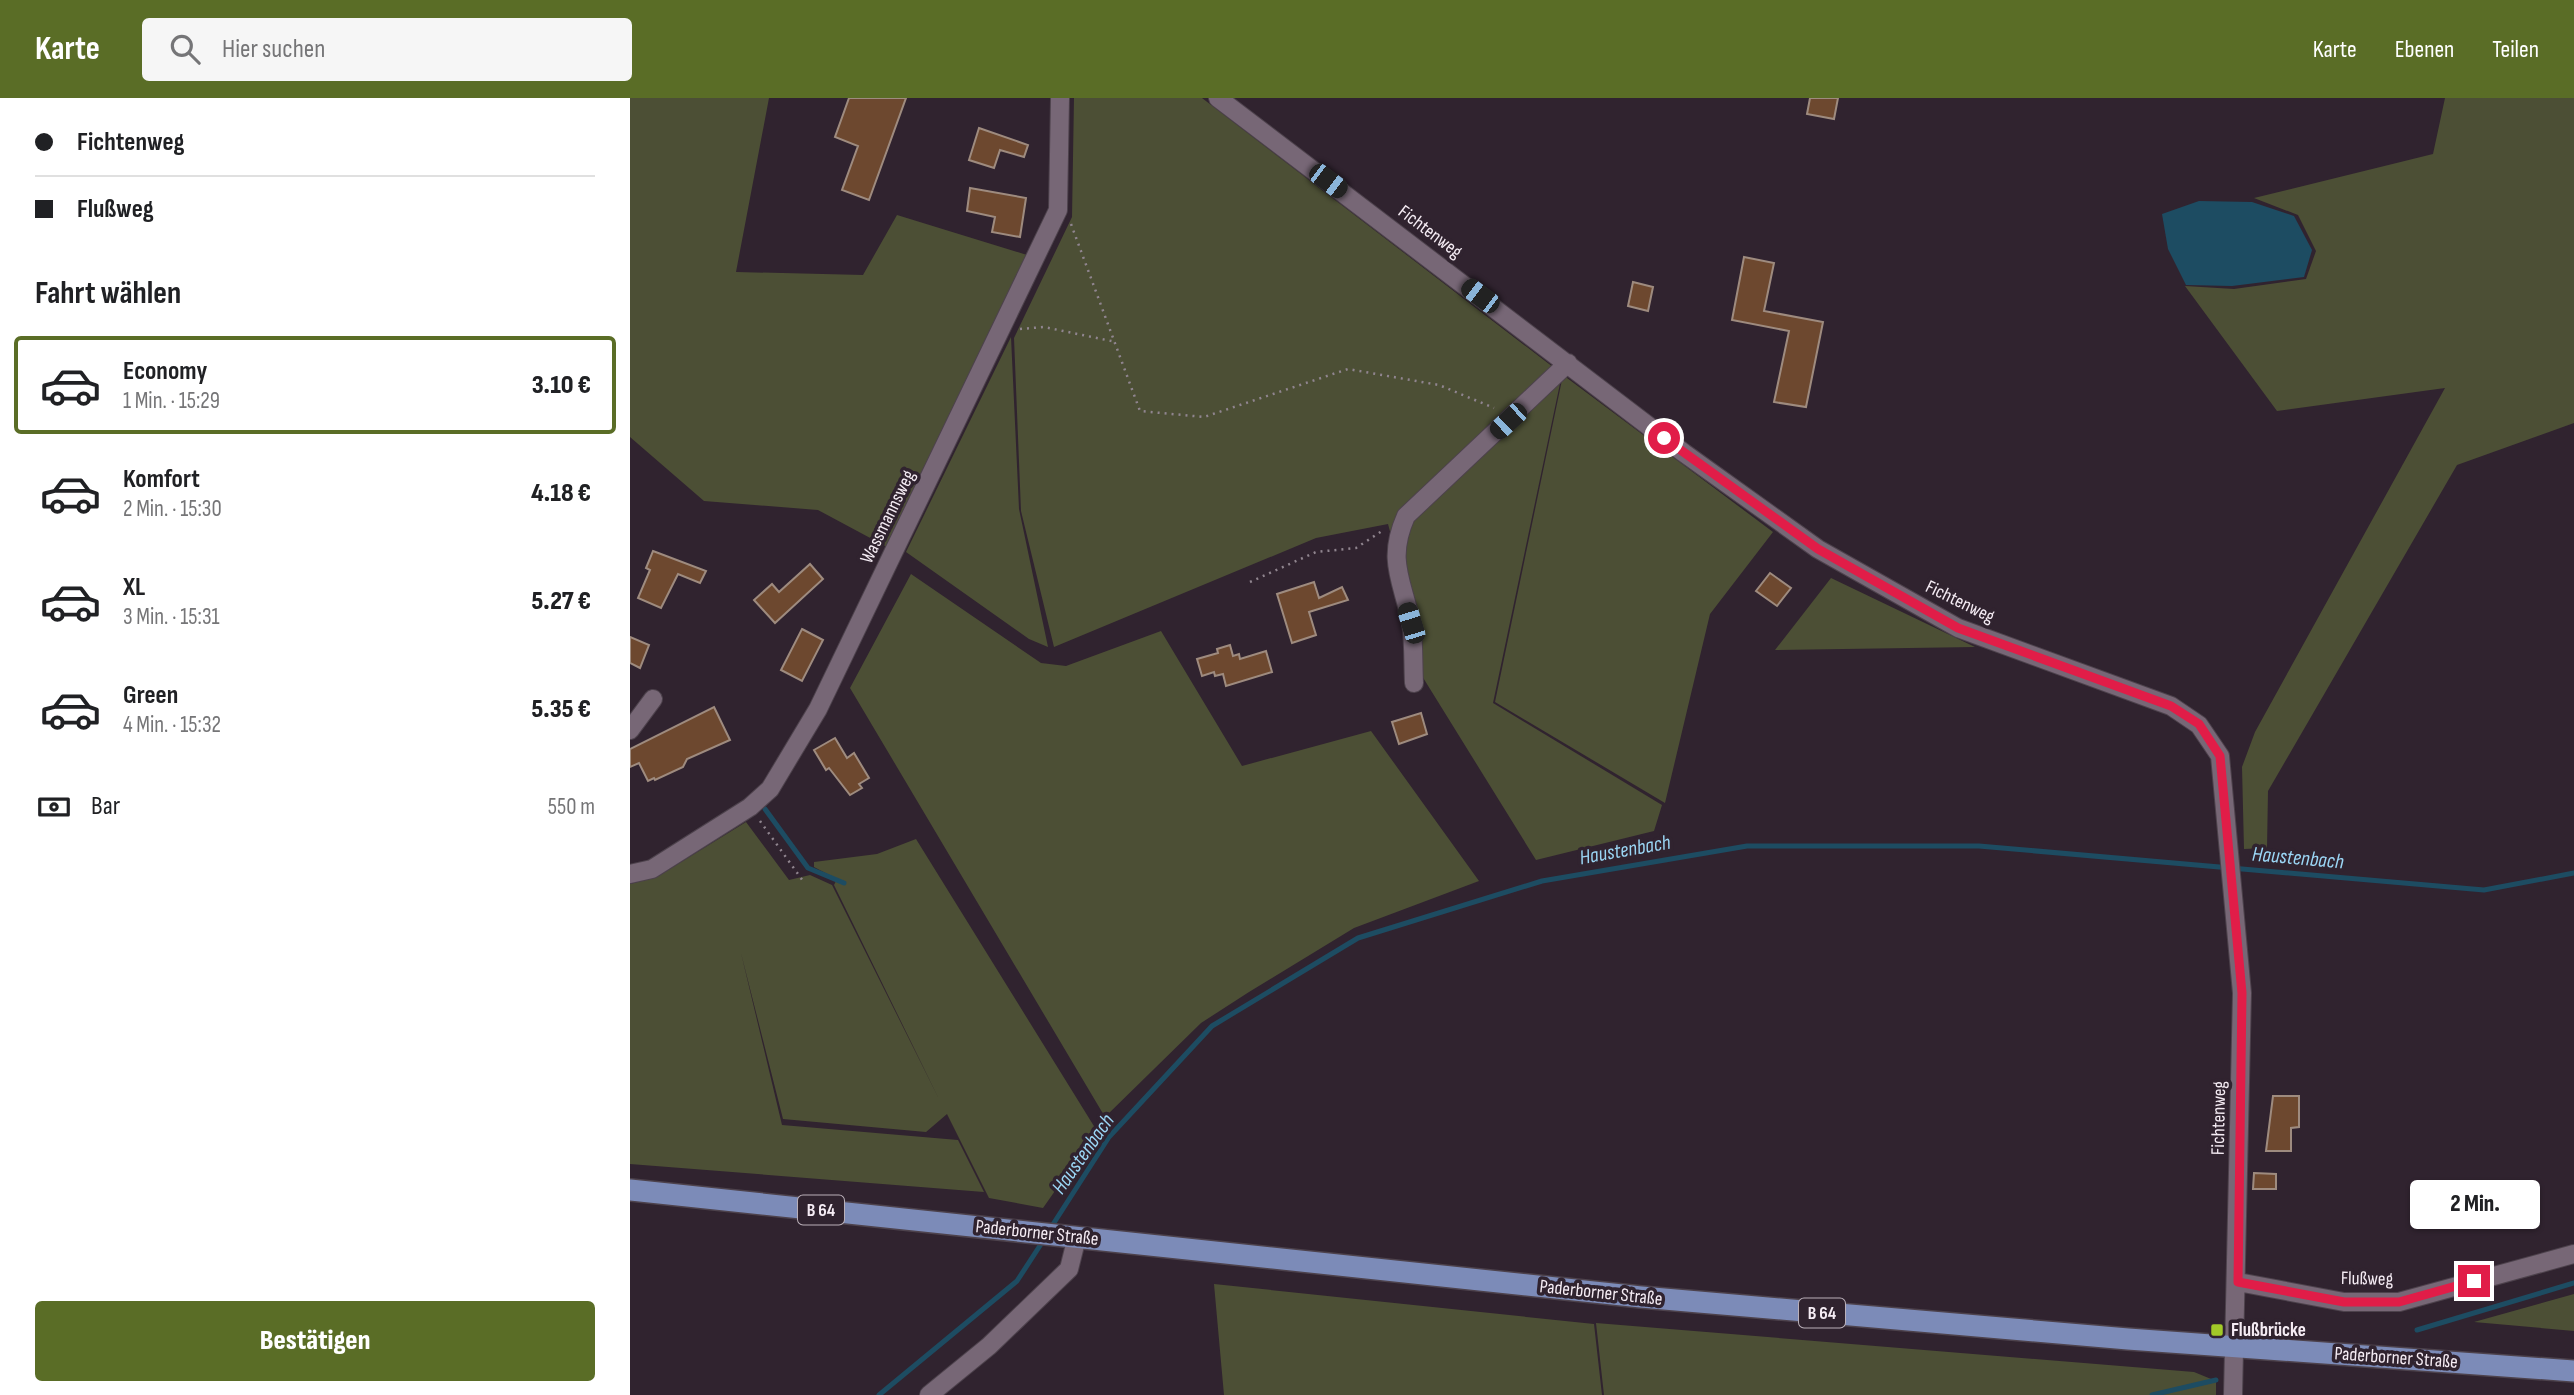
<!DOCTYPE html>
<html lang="de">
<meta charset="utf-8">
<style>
:root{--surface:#fff;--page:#f6f6f6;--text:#202124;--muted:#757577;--line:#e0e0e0;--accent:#5a6d26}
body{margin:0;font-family:"Sofia Sans Condensed",sans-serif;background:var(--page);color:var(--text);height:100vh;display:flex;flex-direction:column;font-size:26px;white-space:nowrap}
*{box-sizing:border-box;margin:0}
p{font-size:23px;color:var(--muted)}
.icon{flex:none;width:38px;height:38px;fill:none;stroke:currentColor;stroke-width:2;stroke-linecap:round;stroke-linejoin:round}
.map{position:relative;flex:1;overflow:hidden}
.drawer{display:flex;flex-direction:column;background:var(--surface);width:630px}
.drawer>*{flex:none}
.top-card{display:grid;align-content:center;height:154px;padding:0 35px;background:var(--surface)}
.end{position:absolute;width:32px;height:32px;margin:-16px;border:9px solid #e11d48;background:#fff;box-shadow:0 0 0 4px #fff}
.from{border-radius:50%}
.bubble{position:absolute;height:49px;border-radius:7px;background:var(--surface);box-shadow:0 2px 5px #0004;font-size:23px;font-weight:800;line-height:49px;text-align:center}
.car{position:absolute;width:21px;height:42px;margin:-21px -10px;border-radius:9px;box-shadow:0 0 5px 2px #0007;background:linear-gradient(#222 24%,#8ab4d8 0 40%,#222 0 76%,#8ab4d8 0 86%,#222 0)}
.top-card b{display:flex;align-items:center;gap:24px;height:66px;font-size:26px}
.top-card b+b{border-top:2px solid var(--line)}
.top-card i{width:18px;height:18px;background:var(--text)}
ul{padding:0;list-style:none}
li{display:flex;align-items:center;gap:21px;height:98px;margin:0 14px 10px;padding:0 21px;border:4px solid transparent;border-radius:7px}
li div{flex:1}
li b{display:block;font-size:26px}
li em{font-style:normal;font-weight:800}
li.current{border-color:var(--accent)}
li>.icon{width:63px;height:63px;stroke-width:1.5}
h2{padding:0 35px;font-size:32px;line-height:84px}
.pay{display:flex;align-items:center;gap:18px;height:77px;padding:0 35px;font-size:26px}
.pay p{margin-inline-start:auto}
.cta{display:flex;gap:14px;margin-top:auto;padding:14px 35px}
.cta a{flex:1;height:80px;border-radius:7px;background:var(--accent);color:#fff;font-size:28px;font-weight:800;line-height:80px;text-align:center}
header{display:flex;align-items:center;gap:42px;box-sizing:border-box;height:98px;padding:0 35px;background:var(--accent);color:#fff}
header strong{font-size:33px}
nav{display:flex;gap:38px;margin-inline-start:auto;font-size:24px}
.search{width:490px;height:63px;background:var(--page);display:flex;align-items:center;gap:18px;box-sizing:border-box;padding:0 24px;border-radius:7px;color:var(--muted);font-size:26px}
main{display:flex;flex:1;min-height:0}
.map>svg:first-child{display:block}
.green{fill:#4c4f35}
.water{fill:#1d4c62}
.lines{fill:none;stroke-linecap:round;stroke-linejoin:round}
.stream{stroke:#1d4c62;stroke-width:5}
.building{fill:#6d482f;stroke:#9e8b7f;stroke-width:2}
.minor-casing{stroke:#4d424c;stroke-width:20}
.major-casing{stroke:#4d424c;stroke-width:24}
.path{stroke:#90858f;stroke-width:2.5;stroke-dasharray:2 5;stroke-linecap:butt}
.minor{stroke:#776776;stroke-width:18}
.major{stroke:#7c8bb8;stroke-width:21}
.route{stroke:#e11d48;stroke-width:9}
.poi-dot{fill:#a2c928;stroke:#30232f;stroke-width:2.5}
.labels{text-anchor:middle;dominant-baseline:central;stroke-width:7;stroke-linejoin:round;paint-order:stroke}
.shield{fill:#30232f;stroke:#bab0b9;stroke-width:2}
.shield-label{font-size:18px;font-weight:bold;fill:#f5ecf4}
.street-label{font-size:19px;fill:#f5ecf4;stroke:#30232f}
.poi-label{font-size:19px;font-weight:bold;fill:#f5ecf4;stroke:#30232f;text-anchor:start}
.water-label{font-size:21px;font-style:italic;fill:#9bd6f5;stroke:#30232f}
</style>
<header>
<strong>Karte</strong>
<div class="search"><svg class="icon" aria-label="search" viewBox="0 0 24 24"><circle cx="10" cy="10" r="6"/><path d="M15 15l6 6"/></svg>Hier suchen</div>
<nav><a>Karte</a><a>Ebenen</a><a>Teilen</a></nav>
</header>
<main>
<section class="drawer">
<div class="top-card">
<b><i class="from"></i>Fichtenweg</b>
<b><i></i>Flußweg</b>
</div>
<h2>Fahrt wählen</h2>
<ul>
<li class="current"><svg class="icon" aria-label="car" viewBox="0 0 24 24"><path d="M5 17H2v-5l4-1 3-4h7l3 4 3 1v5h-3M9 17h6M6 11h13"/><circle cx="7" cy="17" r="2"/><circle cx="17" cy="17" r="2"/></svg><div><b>Economy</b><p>1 Min. · 15:29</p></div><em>3.10 €</em></li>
<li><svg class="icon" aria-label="car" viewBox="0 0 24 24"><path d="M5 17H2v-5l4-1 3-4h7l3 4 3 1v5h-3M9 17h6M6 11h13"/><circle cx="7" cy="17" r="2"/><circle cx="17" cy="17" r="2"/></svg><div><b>Komfort</b><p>2 Min. · 15:30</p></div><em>4.18 €</em></li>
<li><svg class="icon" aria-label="car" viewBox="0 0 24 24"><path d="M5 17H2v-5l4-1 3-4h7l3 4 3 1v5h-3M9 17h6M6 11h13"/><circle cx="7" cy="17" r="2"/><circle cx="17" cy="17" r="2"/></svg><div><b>XL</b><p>3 Min. · 15:31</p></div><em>5.27 €</em></li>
<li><svg class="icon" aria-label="car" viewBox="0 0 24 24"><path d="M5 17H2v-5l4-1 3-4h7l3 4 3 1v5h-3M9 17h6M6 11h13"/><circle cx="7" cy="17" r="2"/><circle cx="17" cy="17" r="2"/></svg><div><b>Green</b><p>4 Min. · 15:32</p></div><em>5.35 €</em></li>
</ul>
<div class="pay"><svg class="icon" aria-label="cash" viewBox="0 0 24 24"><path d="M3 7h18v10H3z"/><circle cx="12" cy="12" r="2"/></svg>Bar<p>550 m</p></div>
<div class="cta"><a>Bestätigen</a></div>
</section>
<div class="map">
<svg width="1944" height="1297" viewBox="0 0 1944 1297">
<rect width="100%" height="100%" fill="#30232f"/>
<!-- green -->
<path class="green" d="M 0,0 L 139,0 L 106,174 L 233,177 L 267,117 L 397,157 L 257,449 L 188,412 L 74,403 L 0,339 Z
M 444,0 L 572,0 L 932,276 L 863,605 L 1032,707 L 1024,733 L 906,762 L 792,578 L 784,523 L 758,426 L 686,440 L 424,549 L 391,413 L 384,240 L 442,119 Z
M 1815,0 L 1944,0 L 1944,325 L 1827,367 L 1638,693 L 1637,750 L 1614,751 L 1612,669 L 1625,634 L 1815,290 L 1647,313 L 1555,188 L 1604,191 L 1676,181 L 1686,153 L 1668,117 L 1624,100 L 1803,56 Z
M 381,239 L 389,411 L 418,549 L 399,541 L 276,454 Z
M 933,277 L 1143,434 L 1080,516 L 1035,705 L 865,604 Z
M 281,476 L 411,565 L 436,568 L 531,533 L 612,668 L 741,633 L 849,783 L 724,830 L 619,894 L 571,925 L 475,1019 L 220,590 Z
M 1201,480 L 1345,549 L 1145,552 Z
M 116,724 L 159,782 L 180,777 L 202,787 L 310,1003 L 204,787 L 207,781 L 184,769 L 184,764 L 247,756 L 286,741 L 467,1033 L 413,1110 L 359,1100 L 317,1016 L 296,1034 L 153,1021 L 111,855 L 152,1027 L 328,1042 L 354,1094 L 0,1066 L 0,786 L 27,779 Z
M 584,1186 L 964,1226 L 972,1297 L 594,1297 Z
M 1944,1196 L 1944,1233 L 1844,1224 Z
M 966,1225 L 1564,1274 L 1586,1283 L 1586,1297 L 974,1297 Z"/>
<!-- water -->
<path class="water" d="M 1569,103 L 1622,104 L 1664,118 L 1682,152 L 1674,179 L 1602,188 L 1556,187 L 1538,151 L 1532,116 Z"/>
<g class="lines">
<!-- stream -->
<path class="stream" d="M 135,711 L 178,770 L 214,785
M 420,1131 L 479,1039 L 582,928 L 728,840 L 912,783 L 1117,748 L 1349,748 L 1854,792 L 1944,775
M 1787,1232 L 1944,1185
M 249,1297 L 387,1183 L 413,1143
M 1522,1297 L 1586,1282"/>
</g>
<!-- building -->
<path class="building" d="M 219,0 L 276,0 L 239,102 L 212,92 L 228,48 L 205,39 Z
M 1180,0 L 1208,0 L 1204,21 L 1177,16 Z
M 349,30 L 398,47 L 394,59 L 370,52 L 364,70 L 339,62 Z
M 340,90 L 396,100 L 390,139 L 362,134 L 365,119 L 337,113 Z
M 1114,159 L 1144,165 L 1134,213 L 1193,224 L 1176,309 L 1144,304 L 1159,233 L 1102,222 Z
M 1003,184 L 1023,189 L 1018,213 L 998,208 Z
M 23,453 L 76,473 L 70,485 L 48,476 L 31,510 L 8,500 L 20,472 L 16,470 Z
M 180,466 L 193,481 L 145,525 L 124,502 L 142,486 L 149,494 Z
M 1140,475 L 1161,490 L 1147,508 L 1126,493 Z
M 684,484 L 689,500 L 712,489 L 718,502 L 679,514 L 686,537 L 662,545 L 647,496 Z
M 172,531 L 193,542 L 172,583 L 151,572 Z
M 0,539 L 19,547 L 10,570 L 0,565 Z
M 600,547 L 603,558 L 609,556 L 610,561 L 636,553 L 642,574 L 596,588 L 593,576 L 585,578 L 584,574 L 572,578 L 567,561 L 588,555 L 587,551 Z
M 84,609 L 100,642 L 57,661 L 53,669 L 25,682 L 24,680 L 18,683 L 9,665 L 0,669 L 0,651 Z
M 791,615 L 797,636 L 769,646 L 762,624 Z
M 205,640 L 217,660 L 224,655 L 239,680 L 229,686 L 232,690 L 220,697 L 199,670 L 196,672 L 184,652 Z
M 1643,998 L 1669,998 L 1669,1029 L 1661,1030 L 1661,1053 L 1636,1053 Z
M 1624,1075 L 1646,1076 L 1646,1091 L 1623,1091 Z"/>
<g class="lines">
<defs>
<path id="minor" d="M 588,0 L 1054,355 L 1188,451 L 1328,530 L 1541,608 L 1569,627 L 1590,658 L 1612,895 L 1603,1297
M 784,585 C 783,566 784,544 781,525 C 773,483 756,463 776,418 L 938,265
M 0,632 L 23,601
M 0,776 L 22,771 L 120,709 L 140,691 L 188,611 L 428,112 L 430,0
M 1608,1184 L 1714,1204 L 1769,1204 L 1944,1156
M 299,1297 L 359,1248 L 439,1171 L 447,1139"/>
<path id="major" d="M 0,1092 L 1011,1199 L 1498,1241 L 1944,1273"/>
</defs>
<!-- minor casing -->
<use href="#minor" class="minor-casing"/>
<!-- major casing -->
<use href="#major" class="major-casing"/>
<!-- path -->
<path class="path" d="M 441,126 L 510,313 L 574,319 L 718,271 L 809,287 L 864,310
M 390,231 L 414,229 L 486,244
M 620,484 L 686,454 L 726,450 L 752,433
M 130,723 L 173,783"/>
<!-- minor -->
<use href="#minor" class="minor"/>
<!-- major -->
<use href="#major" class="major"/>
</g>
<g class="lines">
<!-- route -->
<path class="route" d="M 1034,340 L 1188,451 L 1328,530 L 1541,608 L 1569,626 L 1590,658 L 1612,895 L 1608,1184 L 1714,1204 L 1769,1204 L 1844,1183"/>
</g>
<!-- markers -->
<rect class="poi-dot" x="1580" y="1225" width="14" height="14" rx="3.5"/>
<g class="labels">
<!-- shield labels -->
<g class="shield">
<rect x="168" y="1097.5" width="46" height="29" rx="5"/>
<rect x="1169" y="1200.5" width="46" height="29" rx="5"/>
</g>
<g class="shield-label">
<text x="191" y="1112">B 64</text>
<text x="1192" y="1215">B 64</text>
</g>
<!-- street labels -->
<g class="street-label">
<text transform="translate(800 134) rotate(37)">Fichtenweg</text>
<text transform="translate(258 419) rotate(-64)">Wassmannsweg</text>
<text transform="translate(1330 504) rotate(26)">Fichtenweg</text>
<text transform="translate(1589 1020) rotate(-89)">Fichtenweg</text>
<text transform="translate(407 1135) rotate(6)">Paderborner Straße</text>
<text transform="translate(1737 1181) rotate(1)">Flußweg</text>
<text transform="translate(971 1195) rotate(6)">Paderborner Straße</text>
<text transform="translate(1766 1260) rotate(4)">Paderborner Straße</text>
</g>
<!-- poi labels -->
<g class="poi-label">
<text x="1601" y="1232">Flußbrücke</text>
</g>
<!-- water labels -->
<g class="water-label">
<text transform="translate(995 752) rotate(-10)">Haustenbach</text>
<text transform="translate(1668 760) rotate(5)">Haustenbach</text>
<text transform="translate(453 1056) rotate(-55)">Haustenbach</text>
</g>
</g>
</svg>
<i class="end from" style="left:1034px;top:340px"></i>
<i class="end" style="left:1844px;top:1183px"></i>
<div class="bubble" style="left:1780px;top:1082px;width:130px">2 Min.</div>
<i class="car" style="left:698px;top:83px;rotate:127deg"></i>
<i class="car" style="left:850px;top:198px;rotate:307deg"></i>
<i class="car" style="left:878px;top:323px;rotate:227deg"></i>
<i class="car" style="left:781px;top:525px;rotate:343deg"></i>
</div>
</main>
